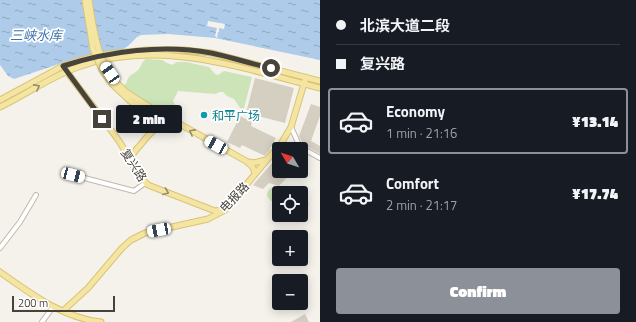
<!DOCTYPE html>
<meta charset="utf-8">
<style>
:root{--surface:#171b24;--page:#242831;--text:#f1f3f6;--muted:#9ea1a6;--line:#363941;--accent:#8c9099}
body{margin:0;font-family:"Titillium Web","Noto Sans SC",sans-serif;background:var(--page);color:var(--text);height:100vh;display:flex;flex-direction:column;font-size:15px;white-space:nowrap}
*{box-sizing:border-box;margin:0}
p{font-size:13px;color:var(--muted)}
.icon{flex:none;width:22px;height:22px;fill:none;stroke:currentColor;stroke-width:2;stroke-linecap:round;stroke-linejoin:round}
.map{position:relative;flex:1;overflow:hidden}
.details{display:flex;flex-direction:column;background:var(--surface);width:316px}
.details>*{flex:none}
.banner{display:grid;align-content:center;height:88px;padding:0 16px;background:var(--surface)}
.needle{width:26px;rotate:309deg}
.buttons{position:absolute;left:272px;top:142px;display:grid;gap:8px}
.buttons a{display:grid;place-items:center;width:36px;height:36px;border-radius:4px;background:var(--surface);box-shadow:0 2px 10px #0003;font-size:20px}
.scale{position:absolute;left:12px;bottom:10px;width:103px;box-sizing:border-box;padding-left:4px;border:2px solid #48433a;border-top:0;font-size:11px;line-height:14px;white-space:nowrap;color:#48433a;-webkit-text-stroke:3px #fff;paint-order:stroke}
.end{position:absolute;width:18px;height:18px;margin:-9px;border:5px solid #48433a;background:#fff;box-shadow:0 0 0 2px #fff}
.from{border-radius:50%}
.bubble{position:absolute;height:28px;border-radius:4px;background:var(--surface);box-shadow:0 2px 10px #0003;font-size:13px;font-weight:800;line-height:28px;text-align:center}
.car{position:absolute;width:12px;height:24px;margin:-12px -6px;border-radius:5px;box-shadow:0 0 3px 1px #0007;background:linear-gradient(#fff 24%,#345 0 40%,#fff 0 76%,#345 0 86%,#fff 0)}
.banner b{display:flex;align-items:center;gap:14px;height:38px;font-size:15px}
.banner b+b{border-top:1px solid var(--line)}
.banner i{width:10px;height:10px;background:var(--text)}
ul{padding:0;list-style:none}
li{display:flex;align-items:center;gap:12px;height:66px;margin:0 8px 6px;padding:0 8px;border:2px solid transparent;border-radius:4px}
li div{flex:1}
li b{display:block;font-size:15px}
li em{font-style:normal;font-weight:800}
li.current{border-color:var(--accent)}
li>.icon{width:36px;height:36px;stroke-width:1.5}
.button{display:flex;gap:8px;margin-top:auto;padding:8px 16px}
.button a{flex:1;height:46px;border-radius:4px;background:var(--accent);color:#fff;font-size:16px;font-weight:800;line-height:46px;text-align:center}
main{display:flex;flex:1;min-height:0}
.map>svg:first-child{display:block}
.garden{fill:#cde4b8}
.water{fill:url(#water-ripples)}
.pier{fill:#f4f2eb}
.building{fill:#d5cfc2}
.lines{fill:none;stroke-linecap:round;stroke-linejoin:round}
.minor-casing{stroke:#bfbaae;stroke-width:6}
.major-casing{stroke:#d9c374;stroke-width:7}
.minor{stroke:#fff;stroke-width:4}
.major{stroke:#f5e5a3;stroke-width:5}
.major-bridge-casing{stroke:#d9c374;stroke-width:7;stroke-linecap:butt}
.major-bridge{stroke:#f5e5a3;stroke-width:5}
.oneway{stroke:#968c69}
.route{stroke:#48433a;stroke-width:5}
.culture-dot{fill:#0f9aa8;stroke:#fff;stroke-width:1.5}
.labels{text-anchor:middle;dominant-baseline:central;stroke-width:3.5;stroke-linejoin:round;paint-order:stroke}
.culture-label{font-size:12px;fill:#0d838f;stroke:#fff;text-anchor:start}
.street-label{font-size:12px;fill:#48433a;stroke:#fff}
.water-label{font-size:13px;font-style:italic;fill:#3c72aa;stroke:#fff}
</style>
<main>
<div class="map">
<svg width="320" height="322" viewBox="0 0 320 322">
<defs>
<pattern id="water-ripples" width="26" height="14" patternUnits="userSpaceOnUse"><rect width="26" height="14" fill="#aeccea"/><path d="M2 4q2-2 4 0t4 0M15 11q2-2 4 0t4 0" fill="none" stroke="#90a7bf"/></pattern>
</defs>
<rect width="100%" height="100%" fill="#f4f2eb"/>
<!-- garden -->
<path class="garden" d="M 146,59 L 163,60 L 165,62 L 172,65 L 177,62 L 186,62 L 209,67 L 215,74 L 218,75 L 224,71 L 252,77 L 243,112 L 234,99 L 227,96 L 223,92 L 220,92 L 215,94 L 178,91 L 173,101 L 180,113 L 177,119 C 158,110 139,99 123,85 L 126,84 C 130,72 131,77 138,70 C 142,66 141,62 146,59 Z
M 274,187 L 292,193 L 283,193 L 273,190 L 281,193 L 279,193 L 279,200 L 271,198 L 279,201 L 279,203 L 271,201 L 267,196 C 267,192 269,188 274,187 Z
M 301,196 L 307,199 L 309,204 L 307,209 L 302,211 L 301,208 L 303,208 L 301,207 L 301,200 L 306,201 L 301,199 Z"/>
<!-- water -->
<path class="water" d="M 0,0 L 320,0 L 320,60 L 215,38 L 168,34 L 141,35 L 137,37 L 128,46 L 122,50 L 77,58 L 14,79 L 8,76 L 0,65 Z"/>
<!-- pier -->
<path class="pier" d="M 208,21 L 225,24 L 224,29 L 219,28 L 219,32 L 218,32 L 217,38 L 215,36 L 217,28 L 207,26 Z"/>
<!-- building -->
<path class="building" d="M 255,78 L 294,88 L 285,123 L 246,113 Z
M 311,104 L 320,107 L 320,116 L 311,141 L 320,146 L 320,154 L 303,144 L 299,136 Z
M 240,116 L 252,122 L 251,126 L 276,138 L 269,151 L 265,156 L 242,145 L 240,148 L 227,142 Z
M 279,155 L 279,171 L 293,171 L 279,186 L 269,183 L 263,189 L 253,185 Z
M 305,314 L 309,322 L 291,322 Z"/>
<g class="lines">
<defs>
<path id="minor" d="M 291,127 L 300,147 L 320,158
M 73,175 L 134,191 L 145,183
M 0,248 L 20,222 L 36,195
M 42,322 L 53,307"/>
<path id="major" d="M 65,69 C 83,94 102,117 119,141 C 129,156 134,172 148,185 L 215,211 L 222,210
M 0,100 L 63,66 L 81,60 L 107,54 L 148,50 L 184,50 L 211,53 L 320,81
M 0,107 C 27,94 53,75 81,66 C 162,39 242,68 320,88
M 151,108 L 246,161 C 251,165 254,167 255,174
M 149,118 L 152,123 L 151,132
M 130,161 C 131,154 137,149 142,143 C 153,129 159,123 178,126
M 249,162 L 253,163 L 266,160
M 0,272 C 31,294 63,318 101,322
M 63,311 L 88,288 L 122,248 L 131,240 L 145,233 L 208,219 L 225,210 L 282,142 L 291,127 L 306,77"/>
</defs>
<!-- minor casing -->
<use href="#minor" class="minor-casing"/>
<!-- major casing -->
<use href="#major" class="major-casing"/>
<!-- minor -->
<use href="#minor" class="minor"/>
<!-- major -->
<use href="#major" class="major"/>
<defs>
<path id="major-bridge" d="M 85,0 L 93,49 L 102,70 L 112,84 L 130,101 L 142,108 L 149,118
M 89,0 C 94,33 98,68 125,91 C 133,97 142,102 151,108"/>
</defs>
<!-- major-bridge casing -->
<use href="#major-bridge" class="major-bridge-casing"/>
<!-- major-bridge -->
<use href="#major-bridge" class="major-bridge"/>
</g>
<!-- one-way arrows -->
<defs><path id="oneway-chevron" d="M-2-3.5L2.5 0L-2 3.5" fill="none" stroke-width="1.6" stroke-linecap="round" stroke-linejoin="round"/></defs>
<g class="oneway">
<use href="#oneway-chevron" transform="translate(37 87) rotate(-28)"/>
<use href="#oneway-chevron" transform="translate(192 132) rotate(-152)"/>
<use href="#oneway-chevron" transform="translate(166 192) rotate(21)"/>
</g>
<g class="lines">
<!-- route -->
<path class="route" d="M 102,119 L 63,66 C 109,51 164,44 211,53 C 231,57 251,64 271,68"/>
</g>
<!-- markers -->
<circle class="culture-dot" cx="204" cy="115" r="4"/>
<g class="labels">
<!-- culture labels -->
<g class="culture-label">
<text x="212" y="115">和平广场</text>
</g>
<!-- street labels -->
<g class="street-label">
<text transform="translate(134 165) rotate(57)">复兴路</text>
<text transform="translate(234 197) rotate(-47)">电报路</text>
</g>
<!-- water labels -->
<g class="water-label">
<text x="36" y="35">三峡水库</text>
</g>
</g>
</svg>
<div class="buttons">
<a><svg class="needle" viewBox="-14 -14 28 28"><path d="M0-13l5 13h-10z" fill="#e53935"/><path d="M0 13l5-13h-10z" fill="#9ea1a6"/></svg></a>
<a><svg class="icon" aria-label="locate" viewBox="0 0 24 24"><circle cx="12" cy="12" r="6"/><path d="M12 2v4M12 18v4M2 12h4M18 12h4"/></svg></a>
<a>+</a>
<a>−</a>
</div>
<div class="scale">200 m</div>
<i class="end from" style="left:271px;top:68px"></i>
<i class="end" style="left:102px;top:119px"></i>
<div class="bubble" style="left:116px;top:105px;width:66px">2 min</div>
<i class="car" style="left:110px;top:73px;rotate:326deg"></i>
<i class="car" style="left:216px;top:145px;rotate:299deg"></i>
<i class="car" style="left:73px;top:175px;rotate:105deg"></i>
<i class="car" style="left:159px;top:230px;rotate:259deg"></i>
</div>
<section class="details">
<div class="banner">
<b><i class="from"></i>北滨大道二段</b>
<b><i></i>复兴路</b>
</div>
<ul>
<li class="current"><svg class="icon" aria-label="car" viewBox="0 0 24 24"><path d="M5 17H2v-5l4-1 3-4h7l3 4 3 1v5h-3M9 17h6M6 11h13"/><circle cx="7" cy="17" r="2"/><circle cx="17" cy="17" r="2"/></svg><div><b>Economy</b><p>1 min · 21:16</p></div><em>¥13.14</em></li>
<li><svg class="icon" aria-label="car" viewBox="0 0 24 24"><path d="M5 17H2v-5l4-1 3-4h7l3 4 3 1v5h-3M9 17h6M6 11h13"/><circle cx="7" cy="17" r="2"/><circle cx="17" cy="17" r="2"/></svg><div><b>Comfort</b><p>2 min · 21:17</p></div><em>¥17.74</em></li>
</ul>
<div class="button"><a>Confirm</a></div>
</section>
</main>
